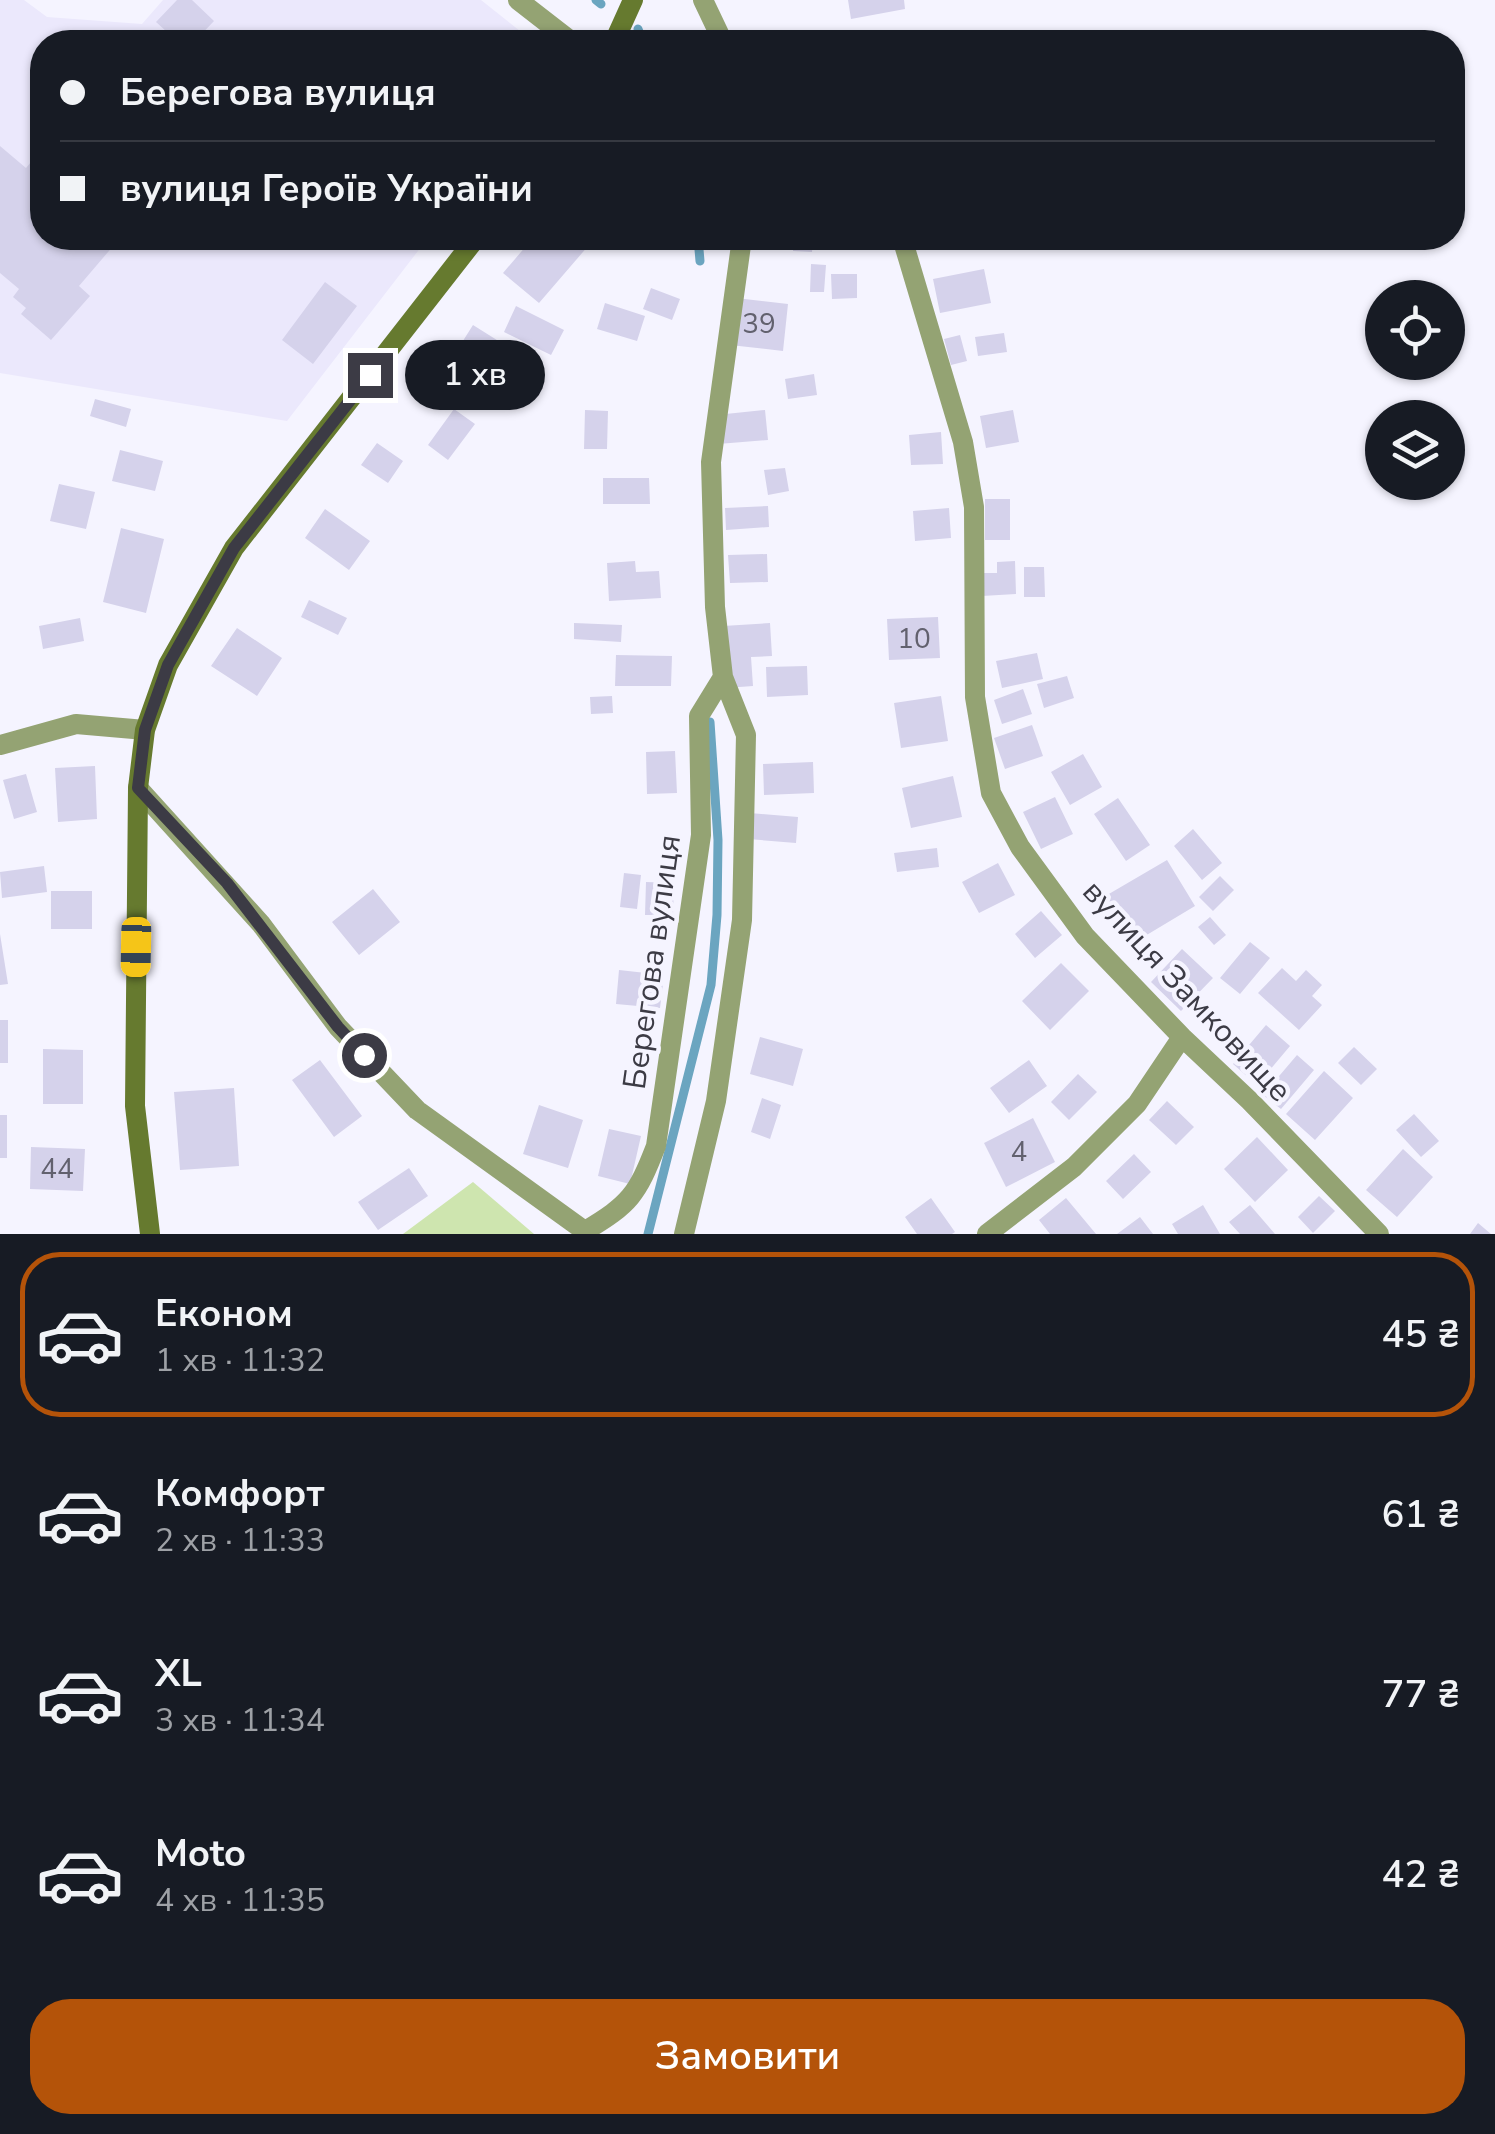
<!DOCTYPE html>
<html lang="uk">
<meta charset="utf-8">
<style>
:root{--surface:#171b24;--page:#242831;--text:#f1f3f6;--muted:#9ea1a6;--line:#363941;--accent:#b45309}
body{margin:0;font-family:"Nunito Sans",sans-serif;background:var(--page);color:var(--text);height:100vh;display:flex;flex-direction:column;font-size:38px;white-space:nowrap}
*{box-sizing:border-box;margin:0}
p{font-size:32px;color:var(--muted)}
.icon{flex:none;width:55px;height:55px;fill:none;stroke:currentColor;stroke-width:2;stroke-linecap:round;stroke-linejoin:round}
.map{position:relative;height:1234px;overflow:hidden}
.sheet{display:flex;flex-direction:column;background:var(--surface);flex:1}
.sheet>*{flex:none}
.hud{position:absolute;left:30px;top:30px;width:1435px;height:220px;border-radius:40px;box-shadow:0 2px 8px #0004;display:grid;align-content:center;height:220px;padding:0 30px;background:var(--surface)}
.fabs{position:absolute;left:1365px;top:280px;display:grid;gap:20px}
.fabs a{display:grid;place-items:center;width:100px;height:100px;border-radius:50%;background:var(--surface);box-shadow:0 2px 8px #0004;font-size:50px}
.end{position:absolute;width:45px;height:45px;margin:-22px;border:12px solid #3c3b45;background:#fff;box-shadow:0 0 0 5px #fff}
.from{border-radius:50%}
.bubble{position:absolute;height:70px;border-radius:35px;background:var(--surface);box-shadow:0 2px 8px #0004;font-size:32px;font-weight:600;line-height:70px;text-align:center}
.car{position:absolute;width:30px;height:60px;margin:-30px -15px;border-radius:12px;box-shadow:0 0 8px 2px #0007;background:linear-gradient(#f5c518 24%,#345 0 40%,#f5c518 0 76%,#345 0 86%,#f5c518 0)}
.hud b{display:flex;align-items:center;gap:35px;height:95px;font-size:38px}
.hud b+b{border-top:2px solid var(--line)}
.hud i{width:25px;height:25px;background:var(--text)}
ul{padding:18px 0 0;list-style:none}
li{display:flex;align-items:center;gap:30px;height:165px;margin:0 20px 15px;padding:0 10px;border:5px solid transparent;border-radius:40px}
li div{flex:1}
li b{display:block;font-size:38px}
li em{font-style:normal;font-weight:600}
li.current{border-color:var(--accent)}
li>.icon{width:90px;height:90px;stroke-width:1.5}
.cta{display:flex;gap:20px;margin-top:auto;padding:20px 30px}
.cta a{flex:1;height:115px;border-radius:40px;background:var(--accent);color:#fff;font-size:40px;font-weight:600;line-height:115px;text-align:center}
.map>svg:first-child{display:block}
.built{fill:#ebe8fc}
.green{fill:#cee5af}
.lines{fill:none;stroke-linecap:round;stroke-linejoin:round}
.stream{stroke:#6ba5c0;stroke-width:9}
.building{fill:#d5d2eb}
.minor{stroke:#94a373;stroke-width:20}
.secondary{stroke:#667a2f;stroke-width:20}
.route{stroke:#3c3b45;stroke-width:12}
.labels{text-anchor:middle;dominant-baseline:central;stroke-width:9;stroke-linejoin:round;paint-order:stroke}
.number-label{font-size:28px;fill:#62616e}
.street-label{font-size:32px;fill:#3c3b45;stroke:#f5f4ff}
</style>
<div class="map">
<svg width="1495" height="1234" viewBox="0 0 1495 1234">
<rect width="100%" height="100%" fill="#f5f4ff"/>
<!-- built -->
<path class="built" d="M 0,0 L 24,0 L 47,17 L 142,24 L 163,0 L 481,0 L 534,42 L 42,42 L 42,238 L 428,238 L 287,421 L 0,373 Z"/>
<!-- green -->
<path class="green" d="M 473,1182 L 534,1234 L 403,1234 Z"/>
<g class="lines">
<!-- stream -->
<path class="stream" d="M 596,0 L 601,4
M 638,29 L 643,42
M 698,238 L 700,261
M 648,1234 L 711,985 L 717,915 L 718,840 L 710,722"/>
</g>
<!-- building -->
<path class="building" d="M 177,0 L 192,0 L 214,21 L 194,42 L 178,42 L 156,22 Z
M 848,0 L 904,0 L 905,9 L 851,19 Z
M 0,146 L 26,168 L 42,149 L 42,238 L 120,238 L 79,286 L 90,296 L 51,340 L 21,314 L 26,308 L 13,297 L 19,289 L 0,273 Z
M 533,238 L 595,238 L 539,303 L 503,273 Z
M 794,238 L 813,238 L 812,252 L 793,251 Z
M 827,238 L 863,238 L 862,250 L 827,249 Z
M 811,264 L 826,265 L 824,292 L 810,292 Z
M 984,269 L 991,303 L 940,313 L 933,279 Z
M 831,274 L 857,274 L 857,298 L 832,299 Z
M 325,282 L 357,306 L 313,364 L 282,340 Z
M 651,288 L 680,299 L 672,320 L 643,309 Z
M 736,298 L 788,304 L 783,351 L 730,345 Z
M 605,303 L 645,316 L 637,341 L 597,329 Z
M 516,306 L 564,330 L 551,355 L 504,332 Z
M 473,325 L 511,349 L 492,379 L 454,355 Z
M 1004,333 L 1007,352 L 978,356 L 975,337 Z
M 960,335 L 967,361 L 951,365 L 944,339 Z
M 814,374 L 817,395 L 788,399 L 785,379 Z
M 95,399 L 131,409 L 126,427 L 90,416 Z
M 454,409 L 475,424 L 448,460 L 428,445 Z
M 585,410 L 608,411 L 607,449 L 584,449 Z
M 765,410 L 768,440 L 718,444 L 716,415 Z
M 1013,410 L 1019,442 L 986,448 L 980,416 Z
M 941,432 L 943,464 L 911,465 L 909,435 Z
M 377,443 L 403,461 L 388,483 L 361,465 Z
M 120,450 L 163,461 L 155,491 L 112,481 Z
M 785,468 L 789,491 L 768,495 L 764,470 Z
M 603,478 L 649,478 L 650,504 L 603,504 Z
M 59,484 L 95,492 L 86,529 L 50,521 Z
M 985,499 L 1010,499 L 1010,540 L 985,540 Z
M 768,506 L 769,527 L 726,530 L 725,508 Z
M 949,508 L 951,538 L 915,541 L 913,511 Z
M 325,509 L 370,541 L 349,570 L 305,538 Z
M 121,528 L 164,539 L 146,613 L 103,602 Z
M 767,554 L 768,582 L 730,583 L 728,555 Z
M 635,561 L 636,572 L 659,571 L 661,598 L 609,601 L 607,563 Z
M 1015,561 L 1016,594 L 982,596 L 981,573 L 997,573 L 997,562 Z
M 1024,567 L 1044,567 L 1045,597 L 1024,597 Z
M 309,600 L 347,618 L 338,635 L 301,617 Z
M 938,617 L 940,658 L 889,660 L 887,619 Z
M 80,618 L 84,641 L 43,649 L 39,626 Z
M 574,623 L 622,625 L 621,642 L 574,639 Z
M 770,623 L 772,656 L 751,657 L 753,686 L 726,688 L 723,626 Z
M 237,628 L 282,658 L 257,696 L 211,666 Z
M 1037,653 L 1043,679 L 1002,688 L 996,661 Z
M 616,655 L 672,656 L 671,686 L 615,686 Z
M 807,666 L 808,695 L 767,697 L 766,667 Z
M 1067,676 L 1074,698 L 1044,708 L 1037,684 Z
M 1023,689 L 1032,714 L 1002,724 L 994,700 Z
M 612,696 L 613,713 L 591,714 L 590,697 Z
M 941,696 L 948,741 L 901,748 L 894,703 Z
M 1032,725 L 1043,756 L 1005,769 L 994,738 Z
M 675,751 L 677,793 L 647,794 L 646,752 Z
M 1083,754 L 1102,787 L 1070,805 L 1051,772 Z
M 813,762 L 814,793 L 764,795 L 763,764 Z
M 95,766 L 97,819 L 58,822 L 55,768 Z
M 26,774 L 37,812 L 14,819 L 3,780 Z
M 953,776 L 962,817 L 911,828 L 902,788 Z
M 1055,797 L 1073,834 L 1041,849 L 1023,812 Z
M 1118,798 L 1150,845 L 1126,861 L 1094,814 Z
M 750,813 L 798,817 L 796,843 L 748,839 Z
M 1193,829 L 1222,863 L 1202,880 L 1174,846 Z
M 937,848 L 939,867 L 897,872 L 894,853 Z
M 1167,860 L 1195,906 L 1130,945 L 1102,898 Z
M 998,863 L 1015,895 L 979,913 L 962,882 Z
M 44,866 L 47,892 L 2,898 L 0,872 Z
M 624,873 L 641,875 L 637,909 L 620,907 Z
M 1220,876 L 1234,890 L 1213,911 L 1199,897 Z
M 646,882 L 674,883 L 673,915 L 645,915 Z
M 373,889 L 400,922 L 359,955 L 332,922 Z
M 51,891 L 92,891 L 92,929 L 51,929 Z
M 1041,911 L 1062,935 L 1035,958 L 1015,934 Z
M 1210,917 L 1226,935 L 1214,945 L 1198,927 Z
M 0,934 L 8,984 L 0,985 Z
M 1250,942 L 1270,958 L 1240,994 L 1220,978 Z
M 1182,949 L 1213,978 L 1181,1011 L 1151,982 Z
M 1061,963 L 1089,991 L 1050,1030 L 1022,1001 Z
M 1282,968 L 1296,981 L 1306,970 L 1322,985 L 1312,996 L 1322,1005 L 1299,1030 L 1258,993 Z
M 619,970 L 664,975 L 660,1008 L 616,1004 Z
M 0,1020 L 8,1020 L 8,1063 L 0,1063 Z
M 1266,1025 L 1290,1046 L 1257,1085 L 1233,1064 Z
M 760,1037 L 803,1049 L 793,1086 L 750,1074 Z
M 1354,1047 L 1377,1069 L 1361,1085 L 1338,1063 Z
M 43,1049 L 83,1050 L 83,1104 L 43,1104 Z
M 1297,1055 L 1314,1070 L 1281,1109 L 1263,1095 Z
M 320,1060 L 362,1116 L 334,1137 L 292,1080 Z
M 1029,1060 L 1047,1086 L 1009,1113 L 990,1088 Z
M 1324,1071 L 1353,1098 L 1315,1140 L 1286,1114 Z
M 1078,1074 L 1097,1092 L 1069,1120 L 1051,1102 Z
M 234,1088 L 239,1166 L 180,1170 L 174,1092 Z
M 762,1098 L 781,1105 L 770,1139 L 751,1132 Z
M 1167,1101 L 1194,1127 L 1176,1145 L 1149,1120 Z
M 539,1105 L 583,1120 L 568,1168 L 523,1154 Z
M 1414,1114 L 1439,1141 L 1421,1157 L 1396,1130 Z
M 0,1115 L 7,1115 L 7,1158 L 0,1158 Z
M 1033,1118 L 1055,1162 L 1006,1187 L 984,1143 Z
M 609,1129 L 641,1136 L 630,1184 L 598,1176 Z
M 1257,1137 L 1288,1170 L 1255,1202 L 1224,1169 Z
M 31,1147 L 85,1149 L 83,1191 L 30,1189 Z
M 1403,1149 L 1433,1177 L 1397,1217 L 1366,1190 Z
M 1134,1154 L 1151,1172 L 1123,1199 L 1106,1181 Z
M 409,1168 L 428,1196 L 378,1230 L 358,1202 Z
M 1319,1196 L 1335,1211 L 1313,1233 L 1298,1217 Z
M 931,1198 L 955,1232 L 952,1234 L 917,1234 L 905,1217 Z
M 1066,1198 L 1096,1234 L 1050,1234 L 1039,1220 Z
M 1203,1205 L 1220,1234 L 1178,1234 L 1172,1224 Z
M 1250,1205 L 1275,1234 L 1240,1234 L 1229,1222 Z
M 1140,1217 L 1153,1234 L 1117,1234 Z
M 1478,1223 L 1491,1234 L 1470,1234 Z"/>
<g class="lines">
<!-- minor -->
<path class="minor" d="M 518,0 L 572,42
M 703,0 L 723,42
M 902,238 L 963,442 L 974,507 L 975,697 L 991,793 L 1020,847 L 1085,936 L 1182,1037 L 1250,1101 L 1379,1234
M 0,745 L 76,724 L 145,730
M 138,788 L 261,924 L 338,1027 L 417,1110 L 589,1234
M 585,1231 C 630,1204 637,1195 656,1146 L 701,835 L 699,716 L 723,677
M 684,1234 L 716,1101 L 742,920 L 746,735 L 723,677 L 715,607 L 711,462 L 742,238
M 987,1234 L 1074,1167 L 1137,1104 L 1182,1037"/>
<!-- secondary -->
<path class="secondary" d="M 614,42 L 633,0
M 150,1234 L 135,1106 L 138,788 L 145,730 L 168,665 L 234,548 L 476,238"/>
</g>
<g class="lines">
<!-- route -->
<path class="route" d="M 364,1055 L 338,1027 L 227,883 L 138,788 L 145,730 L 168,665 L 234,548 L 370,375"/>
</g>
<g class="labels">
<!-- number labels -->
<g class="number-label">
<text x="759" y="324">39</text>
<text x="914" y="639">10</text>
<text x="1019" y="1152">4</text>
<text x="57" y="1169">44</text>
</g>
<!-- street labels -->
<g class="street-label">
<text transform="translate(652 962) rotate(-82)">Берегова вулиця</text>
<text transform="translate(1187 991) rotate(47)">вулиця Замковище</text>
</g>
</g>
</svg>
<div class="fabs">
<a><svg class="icon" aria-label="locate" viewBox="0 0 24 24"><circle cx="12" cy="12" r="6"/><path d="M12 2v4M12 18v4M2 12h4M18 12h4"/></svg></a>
<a><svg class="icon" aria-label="layers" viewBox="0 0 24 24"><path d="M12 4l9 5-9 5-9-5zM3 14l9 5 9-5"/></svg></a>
</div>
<i class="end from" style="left:364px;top:1055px"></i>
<i class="end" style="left:370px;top:375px"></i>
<div class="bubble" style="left:405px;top:340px;width:140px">1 хв</div>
<i class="car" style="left:136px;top:947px;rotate:181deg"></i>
<div class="hud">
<b><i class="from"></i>Берегова вулиця</b>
<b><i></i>вулиця Героїв України</b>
</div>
</div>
<section class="sheet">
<ul>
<li class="current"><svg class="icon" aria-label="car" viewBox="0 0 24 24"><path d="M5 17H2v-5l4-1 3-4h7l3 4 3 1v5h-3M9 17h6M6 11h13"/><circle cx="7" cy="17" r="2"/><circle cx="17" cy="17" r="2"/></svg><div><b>Економ</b><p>1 хв · 11:32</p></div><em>45 ₴</em></li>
<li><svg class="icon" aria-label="car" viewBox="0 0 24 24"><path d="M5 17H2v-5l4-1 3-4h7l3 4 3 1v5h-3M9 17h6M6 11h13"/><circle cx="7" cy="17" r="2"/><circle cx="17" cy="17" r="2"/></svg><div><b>Комфорт</b><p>2 хв · 11:33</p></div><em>61 ₴</em></li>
<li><svg class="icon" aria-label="car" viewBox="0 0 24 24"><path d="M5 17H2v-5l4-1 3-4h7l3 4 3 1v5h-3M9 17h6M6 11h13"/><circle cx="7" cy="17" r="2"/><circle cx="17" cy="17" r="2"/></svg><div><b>XL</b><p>3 хв · 11:34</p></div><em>77 ₴</em></li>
<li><svg class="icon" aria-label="car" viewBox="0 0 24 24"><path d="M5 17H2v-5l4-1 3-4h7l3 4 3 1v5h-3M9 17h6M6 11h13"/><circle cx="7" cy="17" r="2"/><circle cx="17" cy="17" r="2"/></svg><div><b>Moto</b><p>4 хв · 11:35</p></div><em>42 ₴</em></li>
</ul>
<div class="cta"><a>Замовити</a></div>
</section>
